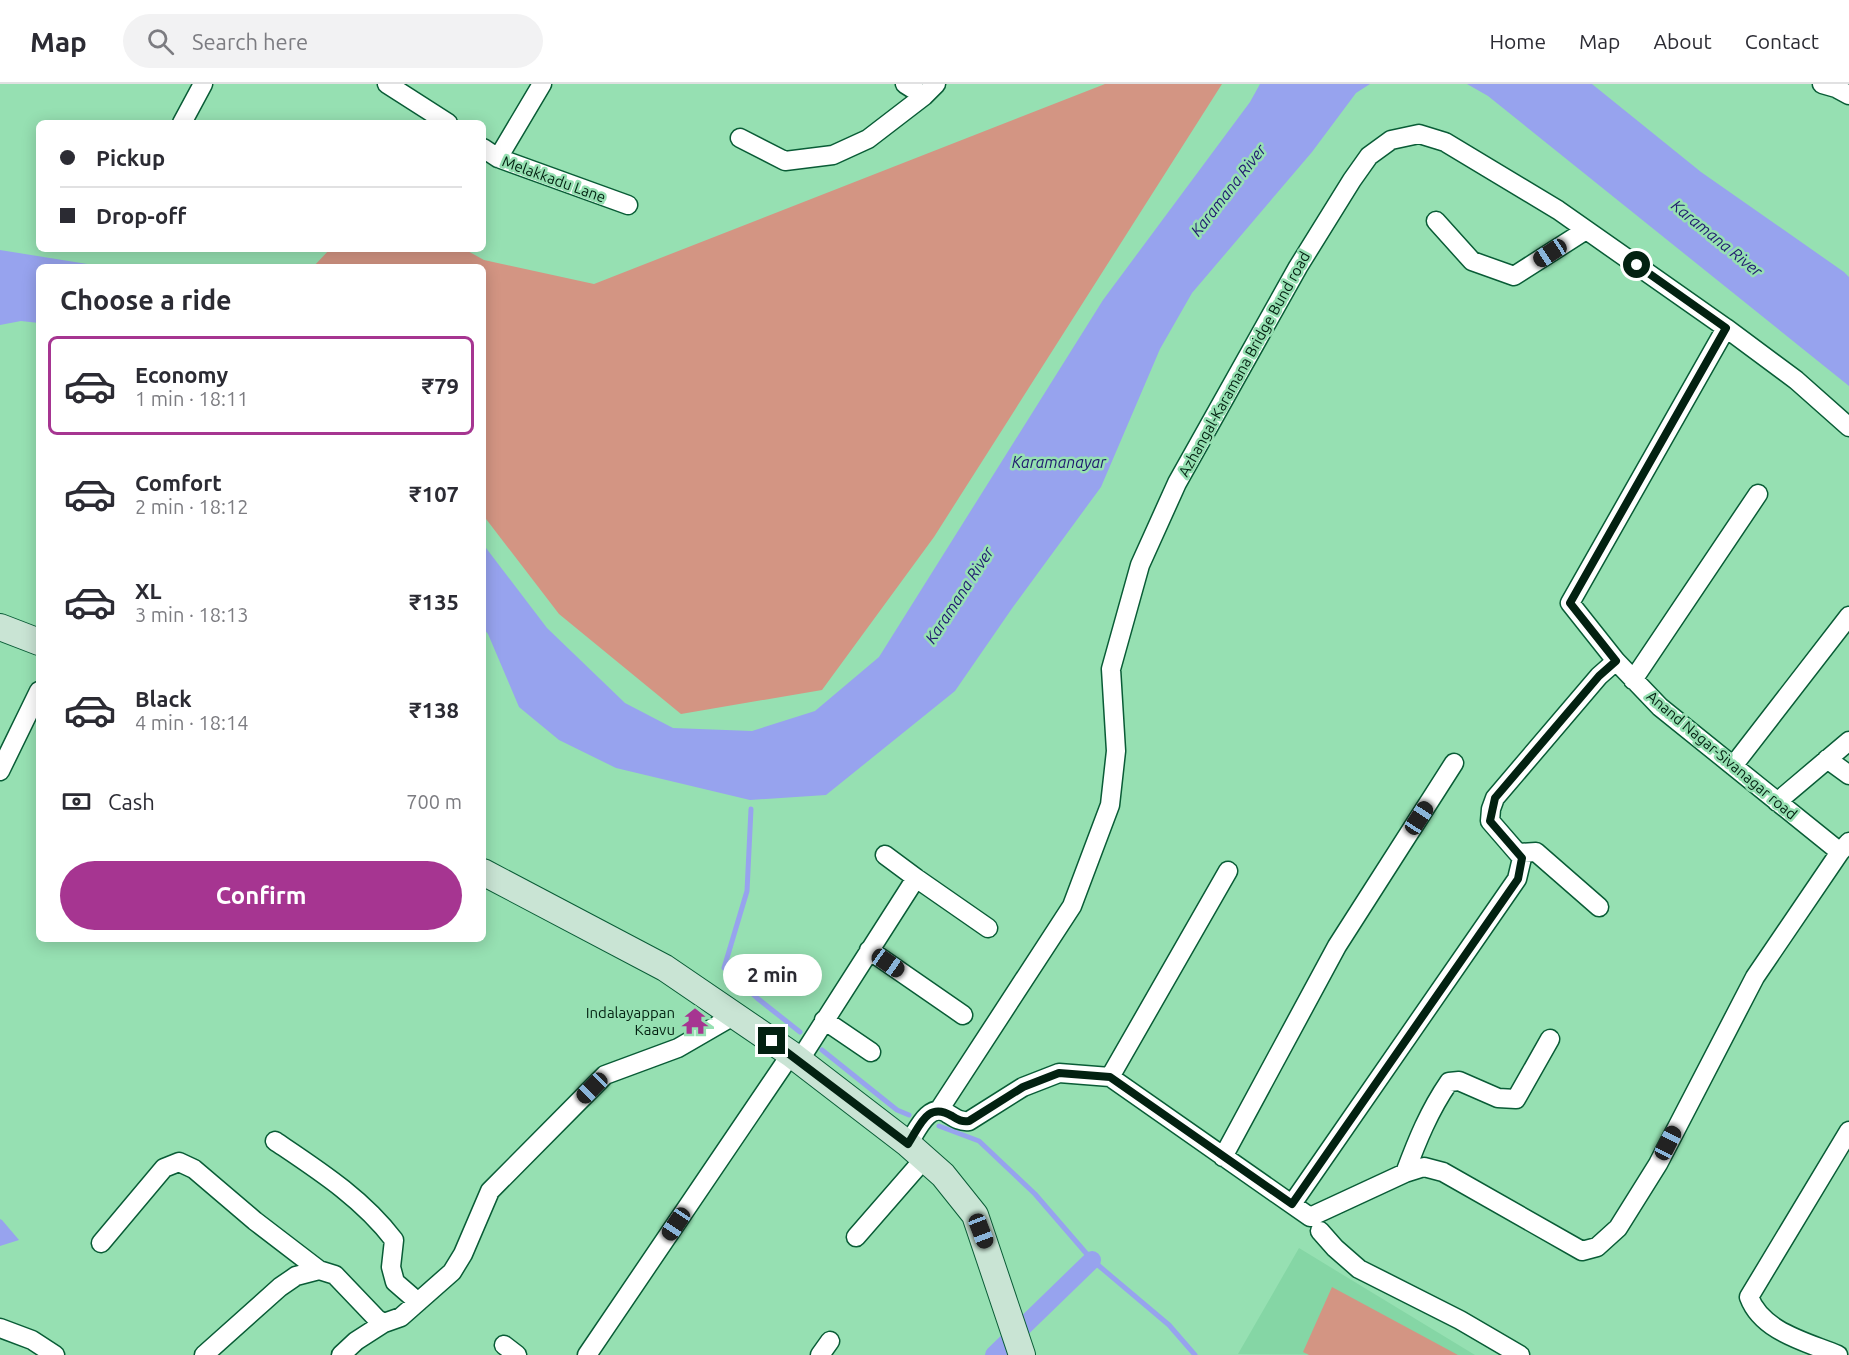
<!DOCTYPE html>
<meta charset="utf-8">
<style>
:root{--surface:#fff;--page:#f2f2f3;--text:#2b2b33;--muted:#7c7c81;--line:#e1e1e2;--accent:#a63591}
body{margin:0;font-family:Ubuntu,sans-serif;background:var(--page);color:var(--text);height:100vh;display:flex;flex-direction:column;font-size:22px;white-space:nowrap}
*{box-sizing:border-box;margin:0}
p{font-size:20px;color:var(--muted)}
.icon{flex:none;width:33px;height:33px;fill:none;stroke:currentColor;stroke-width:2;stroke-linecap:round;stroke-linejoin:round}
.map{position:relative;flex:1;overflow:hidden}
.panel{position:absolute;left:36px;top:180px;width:450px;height:678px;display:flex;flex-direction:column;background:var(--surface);border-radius:9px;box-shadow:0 3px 15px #0003}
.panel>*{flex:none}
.banner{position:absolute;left:36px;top:36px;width:450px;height:132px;border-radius:9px;box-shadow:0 3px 15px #0003;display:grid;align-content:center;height:132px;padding:0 24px;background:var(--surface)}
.end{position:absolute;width:27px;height:27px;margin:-14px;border:8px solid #032111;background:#fff;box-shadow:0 0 0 3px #fff}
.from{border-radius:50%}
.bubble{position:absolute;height:42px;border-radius:21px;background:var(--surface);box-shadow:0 3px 15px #0003;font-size:20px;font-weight:700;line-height:42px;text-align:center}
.car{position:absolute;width:18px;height:36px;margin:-18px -9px;border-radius:8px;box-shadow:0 0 4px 2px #0007;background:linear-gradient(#222 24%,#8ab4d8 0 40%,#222 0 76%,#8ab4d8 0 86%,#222 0)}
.banner b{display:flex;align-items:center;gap:21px;height:57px;font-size:22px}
.banner b+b{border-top:2px solid var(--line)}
.banner i{width:15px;height:15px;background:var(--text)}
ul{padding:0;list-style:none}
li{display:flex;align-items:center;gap:18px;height:99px;margin:0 12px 9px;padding:0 12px;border:3px solid transparent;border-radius:9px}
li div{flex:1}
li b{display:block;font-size:22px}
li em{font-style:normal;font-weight:700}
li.current{border-color:var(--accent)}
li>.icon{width:54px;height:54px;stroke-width:1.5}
h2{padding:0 24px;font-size:27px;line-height:72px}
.pay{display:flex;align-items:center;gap:15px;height:66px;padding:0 24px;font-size:22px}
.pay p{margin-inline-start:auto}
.cta{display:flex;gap:12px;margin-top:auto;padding:12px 24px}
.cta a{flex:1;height:69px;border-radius:36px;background:var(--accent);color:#fff;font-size:24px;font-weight:700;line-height:69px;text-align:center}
header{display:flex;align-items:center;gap:36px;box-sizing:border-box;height:84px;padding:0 30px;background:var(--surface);border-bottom:2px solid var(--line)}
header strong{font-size:28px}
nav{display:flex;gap:33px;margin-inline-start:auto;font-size:21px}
.search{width:420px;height:54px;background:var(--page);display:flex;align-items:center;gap:15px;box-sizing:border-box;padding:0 21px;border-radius:33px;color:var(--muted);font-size:22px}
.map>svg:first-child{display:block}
.built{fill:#85d6a5}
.green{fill:#d39583}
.water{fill:#97a3ee}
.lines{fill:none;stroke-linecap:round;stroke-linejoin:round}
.stream{stroke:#97a3ee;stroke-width:5}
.canal{stroke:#97a3ee;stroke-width:18}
.street-casing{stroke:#095c36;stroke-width:21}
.secondary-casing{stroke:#095c36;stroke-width:28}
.street{stroke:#fff;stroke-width:18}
.secondary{stroke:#c9e4d4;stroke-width:26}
.route{stroke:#032111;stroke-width:8}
.labels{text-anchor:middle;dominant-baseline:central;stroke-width:5;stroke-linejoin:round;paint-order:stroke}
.street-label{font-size:15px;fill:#032111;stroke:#96e0b2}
.poi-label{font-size:15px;fill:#032111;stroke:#96e0b2;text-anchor:end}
.water-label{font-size:16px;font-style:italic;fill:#1f196e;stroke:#96e0b2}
</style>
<header>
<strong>Map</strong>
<div class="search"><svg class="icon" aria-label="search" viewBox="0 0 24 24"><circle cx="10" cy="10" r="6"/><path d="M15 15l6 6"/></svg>Search here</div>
<nav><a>Home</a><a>Map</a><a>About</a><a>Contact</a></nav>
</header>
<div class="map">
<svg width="1849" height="1271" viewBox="0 0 1849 1271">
<rect width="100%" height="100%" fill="#96e0b2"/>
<!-- built -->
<path class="built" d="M 1299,1164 L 1335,1186 L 1475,1271 L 1238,1270 Z"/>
<!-- green -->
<path class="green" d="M 1105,0 L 1222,0 L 934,453 L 822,606 L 681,630 L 559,530 L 483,431 L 483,183 L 313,183 L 330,165 L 464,165 L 484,176 L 594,200 Z
M 1332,1203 L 1458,1271 L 1309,1271 L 1303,1268 Z"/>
<!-- water -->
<path class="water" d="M 1260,0 L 1370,0 L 1356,9 L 1312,68 L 1192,209 L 1160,265 L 1101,403 L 1013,523 L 955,607 L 826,711 L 750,716 L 616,684 L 559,656 L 519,623 L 488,550 L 483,544 L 483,460 L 547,544 L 625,619 L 673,644 L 752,647 L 815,627 L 879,573 L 1103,216 L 1250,18 Z
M 1467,0 L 1592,0 L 1701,88 L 1844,188 L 1849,193 L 1849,302 L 1488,12 Z
M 0,166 L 106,183 L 39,183 L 39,239 L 21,237 L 0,241 Z
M 0,1135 L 2,1136 L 19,1156 L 0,1162 Z"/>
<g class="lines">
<!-- stream -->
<path class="stream" d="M 751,725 L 747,807 L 724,884 L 757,914 L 800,948
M 822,966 L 897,1026 L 909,1031
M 939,1042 L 979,1057 L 1035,1110 L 1092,1176 L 1169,1241 L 1195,1271"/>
<!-- canal -->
<path class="canal" d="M 994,1271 L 1092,1176"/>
<defs>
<path id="street" d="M 387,0 L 448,39
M 905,0 L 924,12
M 1822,0 L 1836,4 L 1849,11
M 182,39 L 203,0
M 740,54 L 785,77 L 833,71 L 868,55 L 924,12 L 936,0
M 483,64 L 498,74 L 628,121
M 498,74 L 542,0
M 1436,137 L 1472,177 L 1514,192 L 1586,146
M 1616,577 L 1570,519 L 1726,244
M 1633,596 L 1758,410
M 1827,675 L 1849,691
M 1733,682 L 1849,532
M 0,687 L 39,607
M 1777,718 L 1849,657
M 1518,769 L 1536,768 L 1599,823
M 916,794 L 988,844
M 869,866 L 963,931
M 824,936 L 871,968
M 799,977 L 916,794 L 885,771
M 1110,993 L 1228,787
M 939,1026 L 1072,822 L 1110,721 L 1116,667 L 1111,585 L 1140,481 L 1177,399 L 1298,183 L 1352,96 L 1369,72 L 1391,56 L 1419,50 L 1445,58 L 1558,126 L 1726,244 L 1796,296 L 1849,343
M 275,1057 C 318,1086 362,1114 394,1156 L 391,1183 L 395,1198 L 418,1218
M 908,1060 C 917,1047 928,1018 947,1029 C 955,1034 960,1038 969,1037 L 1023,1003 L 1059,989 L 1110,993 L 1310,1133 L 1405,1089 L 1424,1083 L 1443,1088 L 1582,1167 L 1597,1163 L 1618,1144 L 1658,1080 L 1755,893 L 1840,768
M 1223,1073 L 1337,862 L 1454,679
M 1405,1089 C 1417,1057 1429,1027 1449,998 L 1459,997 L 1498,1014 L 1516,1015 L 1550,955
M 1292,1120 L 1517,795 L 1522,774 L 1490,737 L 1491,725 L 1495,714 L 1599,592 L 1616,577 L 1660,623 L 1840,768 L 1849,758
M 1320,1147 L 1335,1164 L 1359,1185 L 1460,1236 L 1520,1271
M 856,1153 L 924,1075
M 101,1159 L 164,1084 L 179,1078 L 194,1085 L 255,1137 L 319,1186
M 0,1244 L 32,1256 L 55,1271
M 504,1261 L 517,1271
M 204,1271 L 280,1203 L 296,1192 L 319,1186 L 335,1191 L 377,1235 L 384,1239 L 401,1233 L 452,1188 L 463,1170 L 490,1107 L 605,991 L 678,964 L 735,931
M 341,1271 L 356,1257 L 384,1239
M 587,1271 L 791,970
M 820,1271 L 830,1257
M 1838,1271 C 1807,1258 1762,1248 1749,1213 L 1849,1047"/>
<path id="secondary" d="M 0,543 L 39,558
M 483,788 L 665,884 L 791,970 L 908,1060 L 943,1091 L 975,1131 L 1022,1271"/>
</defs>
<!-- street casing -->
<use href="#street" class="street-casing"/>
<!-- secondary casing -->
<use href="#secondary" class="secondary-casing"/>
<!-- street -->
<use href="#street" class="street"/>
<!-- secondary -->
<use href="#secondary" class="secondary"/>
</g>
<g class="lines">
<!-- route -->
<path class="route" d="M 772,957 L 908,1060 C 920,1042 927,1017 952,1032 C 958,1036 962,1038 969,1037 L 1023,1003 L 1059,989 L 1110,993 L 1292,1120 L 1518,795 L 1522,774 L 1490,737 L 1495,714 L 1599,592 L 1616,577 L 1570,519 L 1726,244 L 1637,181"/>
</g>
<!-- icons -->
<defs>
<symbol id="temple-bare" viewBox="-9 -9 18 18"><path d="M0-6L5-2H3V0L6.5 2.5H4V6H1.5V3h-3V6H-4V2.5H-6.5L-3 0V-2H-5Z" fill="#a63591" stroke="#96e0b2" stroke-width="2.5" paint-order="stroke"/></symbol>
</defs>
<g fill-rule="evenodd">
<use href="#temple-bare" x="676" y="918" width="38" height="38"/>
</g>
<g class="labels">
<!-- street labels -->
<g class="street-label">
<text transform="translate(554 95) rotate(20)">Melakkadu Lane</text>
<text transform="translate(1244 280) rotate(-61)">Azhangal-Karamana Bridge Bund road</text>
<text transform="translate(1722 671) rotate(40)">Anand Nagar-Sivanagar road</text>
</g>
<!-- poi labels -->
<g class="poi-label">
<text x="675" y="928">Indalayappan<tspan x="675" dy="17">Kaavu</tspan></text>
</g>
<!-- water labels -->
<g class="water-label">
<text transform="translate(1228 106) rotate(-52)">Karamana River</text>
<text transform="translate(1717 154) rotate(39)">Karamana River</text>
<text x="1059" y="378">Karamanayar</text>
<text transform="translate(959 511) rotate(-57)">Karamana River</text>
</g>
</g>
</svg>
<i class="end from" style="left:1637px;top:181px"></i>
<i class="end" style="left:772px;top:957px"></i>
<div class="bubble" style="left:723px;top:870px;width:99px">2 min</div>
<i class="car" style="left:1550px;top:169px;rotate:237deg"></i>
<i class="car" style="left:1419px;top:734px;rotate:33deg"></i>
<i class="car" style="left:888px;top:879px;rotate:125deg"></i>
<i class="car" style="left:592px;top:1004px;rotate:225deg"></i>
<i class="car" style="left:1668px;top:1059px;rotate:27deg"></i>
<i class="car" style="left:676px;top:1140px;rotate:214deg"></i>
<i class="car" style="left:981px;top:1147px;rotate:159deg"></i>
<div class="banner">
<b><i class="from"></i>Pickup</b>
<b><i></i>Drop-off</b>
</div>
<section class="panel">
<h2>Choose a ride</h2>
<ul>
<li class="current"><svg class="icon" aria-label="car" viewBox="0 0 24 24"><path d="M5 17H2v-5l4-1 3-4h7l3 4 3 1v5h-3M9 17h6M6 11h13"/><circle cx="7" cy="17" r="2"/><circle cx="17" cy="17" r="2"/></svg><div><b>Economy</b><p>1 min · 18:11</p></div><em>₹79</em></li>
<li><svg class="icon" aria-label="car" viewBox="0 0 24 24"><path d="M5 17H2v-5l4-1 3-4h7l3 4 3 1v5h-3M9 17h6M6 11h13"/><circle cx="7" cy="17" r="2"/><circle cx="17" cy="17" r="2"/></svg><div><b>Comfort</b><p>2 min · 18:12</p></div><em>₹107</em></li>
<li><svg class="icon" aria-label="car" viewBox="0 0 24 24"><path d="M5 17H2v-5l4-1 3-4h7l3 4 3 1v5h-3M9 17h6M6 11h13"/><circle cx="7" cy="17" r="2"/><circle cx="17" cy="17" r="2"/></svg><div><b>XL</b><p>3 min · 18:13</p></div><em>₹135</em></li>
<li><svg class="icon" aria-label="car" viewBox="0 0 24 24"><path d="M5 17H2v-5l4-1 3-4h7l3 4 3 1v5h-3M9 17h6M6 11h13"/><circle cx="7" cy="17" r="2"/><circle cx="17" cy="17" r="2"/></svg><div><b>Black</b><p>4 min · 18:14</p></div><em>₹138</em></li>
</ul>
<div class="pay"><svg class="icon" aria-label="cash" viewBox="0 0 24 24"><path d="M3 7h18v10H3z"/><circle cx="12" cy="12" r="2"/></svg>Cash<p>700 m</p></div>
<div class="cta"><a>Confirm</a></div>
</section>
</div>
